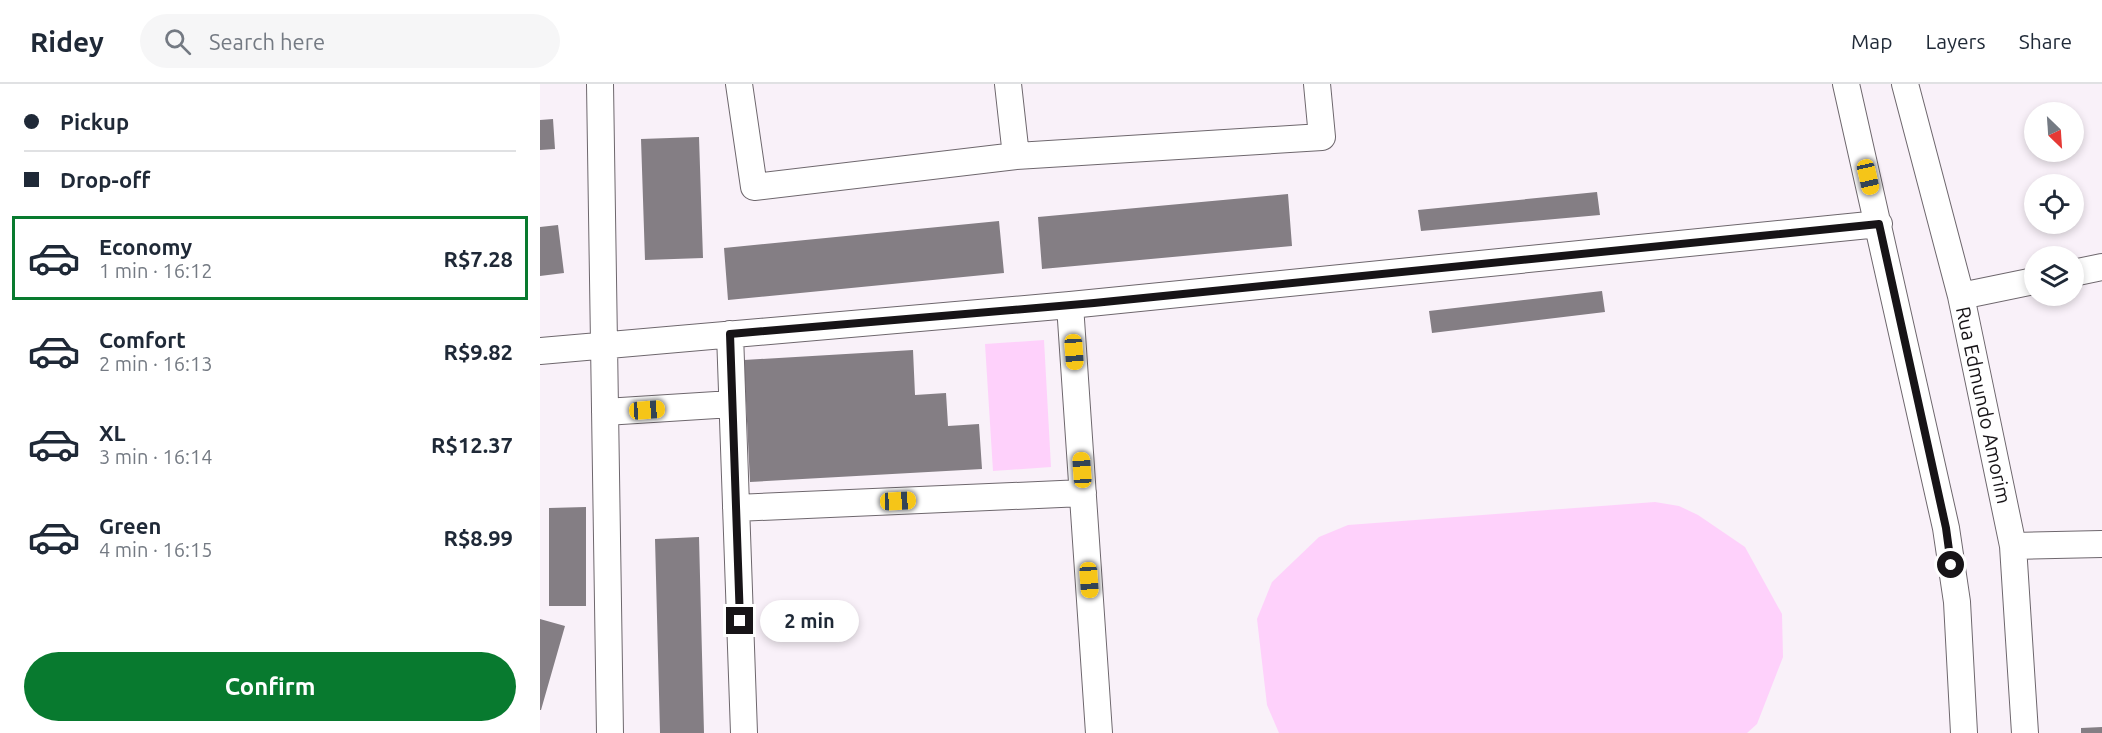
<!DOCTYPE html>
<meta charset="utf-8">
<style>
:root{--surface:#fff;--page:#f6f6f7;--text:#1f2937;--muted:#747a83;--line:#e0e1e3;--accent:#087a2f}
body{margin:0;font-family:Ubuntu,sans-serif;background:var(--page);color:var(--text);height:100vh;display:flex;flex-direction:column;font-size:22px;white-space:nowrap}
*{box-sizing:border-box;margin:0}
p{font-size:20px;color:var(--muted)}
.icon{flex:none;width:33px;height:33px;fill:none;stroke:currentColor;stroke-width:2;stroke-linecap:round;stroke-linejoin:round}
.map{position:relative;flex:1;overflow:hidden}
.details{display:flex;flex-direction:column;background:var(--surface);width:540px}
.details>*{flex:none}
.hud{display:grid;align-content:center;height:132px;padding:0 24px;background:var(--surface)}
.needle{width:39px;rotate:155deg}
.buttons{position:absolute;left:1484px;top:18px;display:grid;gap:12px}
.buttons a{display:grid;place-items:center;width:60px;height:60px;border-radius:50%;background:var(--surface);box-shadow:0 3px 9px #0003;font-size:30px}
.end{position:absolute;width:27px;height:27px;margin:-14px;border:8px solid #171417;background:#fff;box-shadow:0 0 0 3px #fff}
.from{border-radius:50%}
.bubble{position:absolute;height:42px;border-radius:21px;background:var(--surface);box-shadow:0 3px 9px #0003;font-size:20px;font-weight:700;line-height:42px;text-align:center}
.car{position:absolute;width:18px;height:36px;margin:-18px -9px;border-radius:8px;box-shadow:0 0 4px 2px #0007;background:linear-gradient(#f5c518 24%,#345 0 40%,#f5c518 0 76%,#345 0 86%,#f5c518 0)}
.hud b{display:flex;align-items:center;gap:21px;height:57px;font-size:22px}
.hud b+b{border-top:2px solid var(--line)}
.hud i{width:15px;height:15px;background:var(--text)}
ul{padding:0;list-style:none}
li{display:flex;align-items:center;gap:18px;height:84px;margin:0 12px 9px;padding:0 12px;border:3px solid transparent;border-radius:0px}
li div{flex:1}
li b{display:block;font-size:22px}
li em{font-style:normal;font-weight:700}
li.active{border-color:var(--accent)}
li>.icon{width:54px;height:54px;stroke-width:1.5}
.primary-button{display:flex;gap:12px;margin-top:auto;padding:12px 24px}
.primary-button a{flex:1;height:69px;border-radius:36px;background:var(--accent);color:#fff;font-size:24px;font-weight:700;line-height:69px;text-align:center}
header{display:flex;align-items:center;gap:36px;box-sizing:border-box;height:84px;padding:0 30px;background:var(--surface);border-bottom:2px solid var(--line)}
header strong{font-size:28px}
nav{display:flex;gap:33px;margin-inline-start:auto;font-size:21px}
.search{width:420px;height:54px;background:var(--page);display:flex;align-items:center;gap:15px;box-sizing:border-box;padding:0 21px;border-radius:33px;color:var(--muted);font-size:22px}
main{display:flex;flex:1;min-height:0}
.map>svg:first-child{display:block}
.green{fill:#fed1fb}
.building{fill:#847e84}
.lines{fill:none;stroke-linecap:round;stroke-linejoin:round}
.minor-casing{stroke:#6e676d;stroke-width:28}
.minor{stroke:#fff;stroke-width:26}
.route{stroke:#171417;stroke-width:8}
.labels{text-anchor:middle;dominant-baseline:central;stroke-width:4.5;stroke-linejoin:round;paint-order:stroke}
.street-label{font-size:20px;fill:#171417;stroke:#fff}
</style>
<header>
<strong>Ridey</strong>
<div class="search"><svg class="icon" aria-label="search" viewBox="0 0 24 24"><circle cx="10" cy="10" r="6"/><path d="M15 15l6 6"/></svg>Search here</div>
<nav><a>Map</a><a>Layers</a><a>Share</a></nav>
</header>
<main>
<section class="details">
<div class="hud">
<b><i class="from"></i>Pickup</b>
<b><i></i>Drop-off</b>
</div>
<ul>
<li class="active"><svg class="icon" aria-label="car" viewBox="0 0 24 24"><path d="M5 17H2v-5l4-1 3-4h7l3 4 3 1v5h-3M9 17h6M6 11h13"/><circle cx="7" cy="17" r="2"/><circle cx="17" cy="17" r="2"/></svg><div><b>Economy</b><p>1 min · 16:12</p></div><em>R$7.28</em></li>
<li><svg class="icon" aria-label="car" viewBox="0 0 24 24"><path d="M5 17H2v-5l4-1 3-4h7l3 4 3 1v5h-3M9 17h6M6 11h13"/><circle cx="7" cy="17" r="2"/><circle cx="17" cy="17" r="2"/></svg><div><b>Comfort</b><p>2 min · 16:13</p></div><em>R$9.82</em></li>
<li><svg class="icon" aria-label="car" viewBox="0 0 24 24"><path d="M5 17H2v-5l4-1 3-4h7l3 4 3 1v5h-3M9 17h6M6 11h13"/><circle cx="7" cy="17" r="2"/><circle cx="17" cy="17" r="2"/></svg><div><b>XL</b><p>3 min · 16:14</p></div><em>R$12.37</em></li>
<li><svg class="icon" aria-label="car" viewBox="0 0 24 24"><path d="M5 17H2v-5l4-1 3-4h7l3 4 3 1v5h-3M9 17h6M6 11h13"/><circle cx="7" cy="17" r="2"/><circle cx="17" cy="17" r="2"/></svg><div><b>Green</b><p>4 min · 16:15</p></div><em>R$8.99</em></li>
</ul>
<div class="primary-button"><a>Confirm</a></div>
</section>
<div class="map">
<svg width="1562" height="649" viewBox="0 0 1562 649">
<rect width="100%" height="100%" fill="#f9f1f9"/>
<!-- green -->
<path class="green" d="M 504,256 L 511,383 L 453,387 L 445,260 Z
M 1115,418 L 1139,422 L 1158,431 L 1205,463 L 1242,530 L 1243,573 L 1217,640 L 1207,649 L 739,649 L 727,621 L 717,535 L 732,498 L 779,453 L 808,441 Z"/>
<!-- building -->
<path class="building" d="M 13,35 L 15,65 L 0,66 L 0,36 Z
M 159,53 L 163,174 L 105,176 L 101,55 Z
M 1057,108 L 1060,131 L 881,147 L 878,126 Z
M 748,110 L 752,162 L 502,185 L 498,133 Z
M 459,137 L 464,189 L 188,216 L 184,164 Z
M 18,141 L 24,189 L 0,192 L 0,143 Z
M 1062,207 L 1065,228 L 892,249 L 889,227 Z
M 373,266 L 375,311 L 406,309 L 408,342 L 439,340 L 442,385 L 210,398 L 204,276 Z
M 46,423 L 46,522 L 9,522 L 9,424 Z
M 159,453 L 164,649 L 120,649 L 115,455 Z
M 0,535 L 25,542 L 1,626 L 0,626 Z
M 1562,643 L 1562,649 L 1541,649 L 1541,644 Z"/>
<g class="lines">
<defs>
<path id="minor" d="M 60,0 L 70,649
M 199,0 L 214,103 L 476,72 L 782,53 L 777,0
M 468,0 L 476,72
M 1306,0 L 1406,444 L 1417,518 L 1424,649
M 1365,0 L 1421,212 L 1473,462 L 1485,649
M 1533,189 L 1562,183
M 1421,212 L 1494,197
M 530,221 L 559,649
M 190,250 L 204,649
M 0,267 L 530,221 L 1339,140
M 65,328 L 192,320
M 196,424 L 543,409
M 1473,462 L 1562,460"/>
</defs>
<!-- minor casing -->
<use href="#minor" class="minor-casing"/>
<!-- minor -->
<use href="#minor" class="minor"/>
</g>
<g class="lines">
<!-- route -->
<path class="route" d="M 200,537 L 190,250 L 554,219 L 1339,140 L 1406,444 L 1411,481"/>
</g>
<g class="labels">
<!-- street labels -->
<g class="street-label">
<text transform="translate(1444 321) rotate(78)">Rua Edmundo Amorim</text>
</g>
</g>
</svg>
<div class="buttons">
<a><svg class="needle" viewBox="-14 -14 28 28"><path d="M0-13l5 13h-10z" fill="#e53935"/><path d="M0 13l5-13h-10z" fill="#747a83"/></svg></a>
<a><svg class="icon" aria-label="locate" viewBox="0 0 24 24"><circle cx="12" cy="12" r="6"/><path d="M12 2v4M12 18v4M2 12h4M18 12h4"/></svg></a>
<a><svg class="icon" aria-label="layers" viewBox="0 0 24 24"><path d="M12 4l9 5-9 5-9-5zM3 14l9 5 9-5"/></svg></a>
</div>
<i class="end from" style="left:1411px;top:481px"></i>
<i class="end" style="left:200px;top:537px"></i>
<div class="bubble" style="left:220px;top:516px;width:99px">2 min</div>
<i class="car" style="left:1328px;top:93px;rotate:167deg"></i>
<i class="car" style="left:534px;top:268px;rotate:176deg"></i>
<i class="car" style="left:107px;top:326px;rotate:86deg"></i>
<i class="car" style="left:542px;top:386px;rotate:356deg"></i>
<i class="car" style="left:358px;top:417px;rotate:87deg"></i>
<i class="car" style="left:549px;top:496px;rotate:176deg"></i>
</div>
</main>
